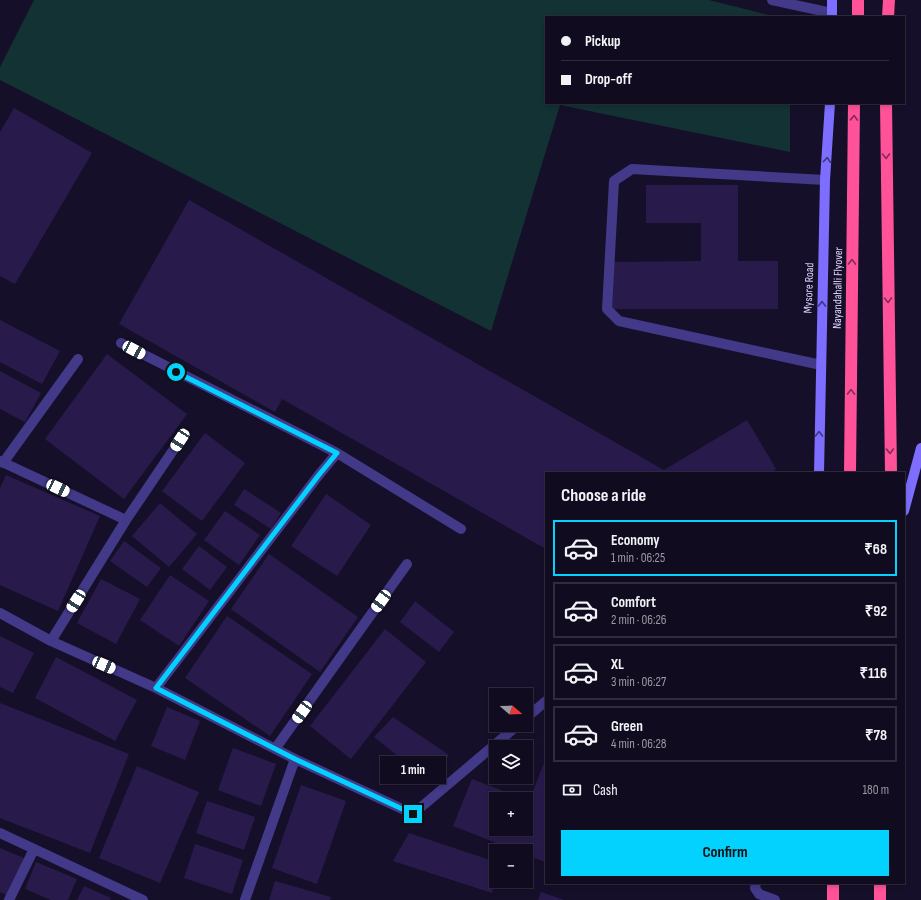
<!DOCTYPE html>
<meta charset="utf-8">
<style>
:root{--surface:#100b1f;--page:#1e192c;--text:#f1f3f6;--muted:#9c9ba4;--line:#302b3d;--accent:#03d2ff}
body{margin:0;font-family:"Sofia Sans Condensed",sans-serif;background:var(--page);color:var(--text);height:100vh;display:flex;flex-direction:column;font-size:15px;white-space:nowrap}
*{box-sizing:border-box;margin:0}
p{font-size:13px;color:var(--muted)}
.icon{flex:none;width:22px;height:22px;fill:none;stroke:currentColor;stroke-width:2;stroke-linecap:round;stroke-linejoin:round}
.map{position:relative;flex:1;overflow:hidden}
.panel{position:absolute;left:545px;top:472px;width:360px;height:412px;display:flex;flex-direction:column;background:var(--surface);border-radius:0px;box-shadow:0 2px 6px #0003,0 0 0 1px var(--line)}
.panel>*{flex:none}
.top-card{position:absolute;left:545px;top:16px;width:360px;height:88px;border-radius:0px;box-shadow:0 2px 6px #0003,0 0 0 1px var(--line);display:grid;align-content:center;height:88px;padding:0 16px;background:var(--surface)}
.needle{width:26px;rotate:109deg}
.buttons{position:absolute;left:489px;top:688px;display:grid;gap:8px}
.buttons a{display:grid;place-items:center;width:44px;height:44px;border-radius:0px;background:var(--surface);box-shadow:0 2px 6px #0003,0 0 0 1px var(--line);font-size:20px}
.end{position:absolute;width:18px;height:18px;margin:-9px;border:5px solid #03d2ff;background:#111;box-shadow:0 0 0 2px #111}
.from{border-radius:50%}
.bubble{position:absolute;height:28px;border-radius:0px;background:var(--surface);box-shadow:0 2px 6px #0003,0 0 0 1px var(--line);font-size:13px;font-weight:700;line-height:28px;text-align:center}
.car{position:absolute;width:12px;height:24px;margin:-12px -6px;border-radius:5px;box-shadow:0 0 3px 1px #0007;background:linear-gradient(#fff 24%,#345 0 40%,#fff 0 76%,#345 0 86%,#fff 0)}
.top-card b{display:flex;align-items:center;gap:14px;height:38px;font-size:15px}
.top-card b+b{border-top:1px solid var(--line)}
.top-card i{width:10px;height:10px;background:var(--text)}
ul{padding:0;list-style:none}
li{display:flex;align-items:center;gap:12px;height:56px;margin:0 8px 6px;padding:0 8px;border:2px solid var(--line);border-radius:0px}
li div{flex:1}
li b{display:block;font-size:15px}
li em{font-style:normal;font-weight:700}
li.selected{border-color:var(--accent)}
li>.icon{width:36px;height:36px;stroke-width:1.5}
h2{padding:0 16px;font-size:18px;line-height:48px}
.pay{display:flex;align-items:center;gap:10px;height:44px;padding:0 16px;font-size:15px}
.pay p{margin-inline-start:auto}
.cta{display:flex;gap:8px;margin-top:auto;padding:8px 16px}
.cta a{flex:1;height:46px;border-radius:0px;background:var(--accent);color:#111;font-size:16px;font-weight:700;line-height:46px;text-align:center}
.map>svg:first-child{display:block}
.green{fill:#123233}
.building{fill:#281b4b}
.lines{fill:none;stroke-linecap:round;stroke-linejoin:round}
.lane{stroke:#423989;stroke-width:10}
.street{stroke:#423989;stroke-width:10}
.secondary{stroke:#7d6eff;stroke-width:10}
.highway{stroke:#ff5298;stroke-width:12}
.oneway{stroke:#7f2d5b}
.oneway2{stroke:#3f357f}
.route{stroke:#03d2ff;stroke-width:5}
.labels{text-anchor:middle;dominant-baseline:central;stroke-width:4;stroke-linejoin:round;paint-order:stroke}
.street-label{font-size:12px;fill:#dfd7ff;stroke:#160f29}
</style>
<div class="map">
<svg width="921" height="900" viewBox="0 0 921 900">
<rect width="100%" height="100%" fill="#160f29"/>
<!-- green -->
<path class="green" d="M 34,0 L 709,0 L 777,17 L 546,17 L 546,103 L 790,103 L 790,152 L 560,105 L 491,331 L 0,80 L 0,67 Z"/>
<!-- building -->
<path class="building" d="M 14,108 L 92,153 L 15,284 L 0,276 L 0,132 Z
M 646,185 L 738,185 L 738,261 L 778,261 L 778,309 L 611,309 L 611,262 L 701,261 L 701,223 L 646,223 Z
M 189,200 L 664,470 L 747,420 L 776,469 L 771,473 L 546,473 L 546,549 L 282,399 L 275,412 L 119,324 Z
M 0,320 L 60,351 L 42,384 L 0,362 Z
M 107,354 L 187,414 L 124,499 L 45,439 Z
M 0,371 L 41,393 L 25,422 L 0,409 Z
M 205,433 L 245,463 L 202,521 L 162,491 Z
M 6,475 L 100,516 L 58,611 L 0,585 L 0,488 Z
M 244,489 L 281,513 L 271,529 L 234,505 Z
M 326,494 L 371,525 L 337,576 L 291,546 Z
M 160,503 L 197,534 L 169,567 L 132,536 Z
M 225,511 L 260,535 L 239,565 L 204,540 Z
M 124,541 L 161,568 L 147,587 L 110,561 Z
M 199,546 L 227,567 L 210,590 L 182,569 Z
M 269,554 L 358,617 L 320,672 L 231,609 Z
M 170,575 L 209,601 L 179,646 L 140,620 Z
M 101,579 L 140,599 L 116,644 L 77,623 Z
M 415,601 L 454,632 L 439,652 L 400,622 Z
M 227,616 L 312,674 L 270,736 L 185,678 Z
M 385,629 L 426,662 L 351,759 L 310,726 Z
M 0,636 L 34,653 L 13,693 L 0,687 Z
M 56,657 L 137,700 L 115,741 L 35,698 Z
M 0,703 L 129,754 L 90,853 L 0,818 Z
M 167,707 L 200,721 L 185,760 L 151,746 Z
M 393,717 L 449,755 L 430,782 L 374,737 Z
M 233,748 L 276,764 L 261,806 L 218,790 Z
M 546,758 L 546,862 L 526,855 L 526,851 L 516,851 L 453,826 L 472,779 L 524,799 L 496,799 L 496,829 L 526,829 L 526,800 L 529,801 Z
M 137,766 L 199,792 L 160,883 L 99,858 Z
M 301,785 L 346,801 L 317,884 L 272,868 Z
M 207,801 L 255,817 L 244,850 L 196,833 Z
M 409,833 L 496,862 L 496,875 L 492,893 L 393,861 Z
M 195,844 L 243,860 L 232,894 L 184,878 Z
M 0,848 L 24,858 L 8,896 L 0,892 Z
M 36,862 L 77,879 L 68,900 L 51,900 L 25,889 Z
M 275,881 L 331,897 L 330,900 L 269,900 Z
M 84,886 L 111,898 L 110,900 L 77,900 Z
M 541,892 L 564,900 L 538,900 Z"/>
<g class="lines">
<!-- lane -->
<path class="lane" d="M 772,0 L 832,13
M 821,365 L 619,321 L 607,309 L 614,181 L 632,169 L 825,180
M 756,883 L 755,888 L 759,894 L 775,900"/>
<!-- street -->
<path class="street" d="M 121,343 L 337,453
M 0,461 L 126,520 L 180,440
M 3,463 L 78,359
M 0,613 L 51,641 L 156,688 L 295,759 L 245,900
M 51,641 L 126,520
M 156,688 L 318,476 L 337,453 L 461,529
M 526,718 L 546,701
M 275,749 L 407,564
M 295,759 L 413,814 L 518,725
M 0,833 L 143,900
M 9,900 L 34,849"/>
<!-- secondary -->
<path class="secondary" d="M 832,17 L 832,0
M 819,473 L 825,180 L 830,103
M 904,511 L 921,448"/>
<!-- highway -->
<path class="highway" d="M 858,17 L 858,0
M 888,17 L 889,0
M 886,103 L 891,473
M 850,473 L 854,103
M 833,900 L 833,883
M 880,900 L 880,883"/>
</g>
<!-- one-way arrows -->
<defs><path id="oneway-chevron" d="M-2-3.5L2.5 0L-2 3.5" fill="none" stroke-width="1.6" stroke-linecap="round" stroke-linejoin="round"/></defs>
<g class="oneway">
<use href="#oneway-chevron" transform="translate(854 118) rotate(-88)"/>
<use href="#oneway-chevron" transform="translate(886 156) rotate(89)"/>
<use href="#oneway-chevron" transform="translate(852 262) rotate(-89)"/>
<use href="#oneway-chevron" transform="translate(888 300) rotate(89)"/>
<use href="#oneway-chevron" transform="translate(851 392) rotate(-89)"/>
<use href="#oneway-chevron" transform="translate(890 451) rotate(88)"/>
</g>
<g class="oneway2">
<use href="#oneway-chevron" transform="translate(827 160) rotate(-86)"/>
<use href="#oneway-chevron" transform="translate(822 304) rotate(-89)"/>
<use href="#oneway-chevron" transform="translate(819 434) rotate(-89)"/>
</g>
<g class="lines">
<!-- route -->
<path class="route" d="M 176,372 L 337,453 L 318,476 L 156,688 L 295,759 L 413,814"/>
</g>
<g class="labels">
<!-- street labels -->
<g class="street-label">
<text transform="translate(809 288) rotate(-88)">Mysore Road</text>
<text transform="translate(838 288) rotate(-89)">Nayandahalli Flyover</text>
</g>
</g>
</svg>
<div class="buttons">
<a><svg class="needle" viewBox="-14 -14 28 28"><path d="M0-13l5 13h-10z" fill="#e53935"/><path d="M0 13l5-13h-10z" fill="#9c9ba4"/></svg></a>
<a><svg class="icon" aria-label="layers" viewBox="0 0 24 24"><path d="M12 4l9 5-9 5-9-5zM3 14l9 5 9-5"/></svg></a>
<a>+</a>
<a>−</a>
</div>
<i class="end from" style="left:176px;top:372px"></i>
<i class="end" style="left:413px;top:814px"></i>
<div class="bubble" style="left:380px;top:756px;width:66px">1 min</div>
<i class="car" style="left:134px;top:350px;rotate:118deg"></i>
<i class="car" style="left:180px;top:440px;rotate:213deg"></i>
<i class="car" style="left:58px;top:488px;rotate:115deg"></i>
<i class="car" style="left:76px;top:601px;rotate:212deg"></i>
<i class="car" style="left:381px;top:601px;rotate:216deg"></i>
<i class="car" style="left:104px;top:665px;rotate:114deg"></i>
<i class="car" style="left:302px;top:712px;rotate:216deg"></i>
<div class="top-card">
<b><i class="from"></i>Pickup</b>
<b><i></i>Drop-off</b>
</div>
<section class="panel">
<h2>Choose a ride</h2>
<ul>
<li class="selected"><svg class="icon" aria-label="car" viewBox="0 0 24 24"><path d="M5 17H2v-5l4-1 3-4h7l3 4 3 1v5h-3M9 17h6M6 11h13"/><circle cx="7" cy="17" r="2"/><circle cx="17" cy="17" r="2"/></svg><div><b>Economy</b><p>1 min · 06:25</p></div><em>₹68</em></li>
<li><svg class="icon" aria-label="car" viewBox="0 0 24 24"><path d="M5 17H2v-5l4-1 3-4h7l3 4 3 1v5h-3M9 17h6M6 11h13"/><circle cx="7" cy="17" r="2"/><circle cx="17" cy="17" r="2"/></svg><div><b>Comfort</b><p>2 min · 06:26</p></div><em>₹92</em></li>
<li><svg class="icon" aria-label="car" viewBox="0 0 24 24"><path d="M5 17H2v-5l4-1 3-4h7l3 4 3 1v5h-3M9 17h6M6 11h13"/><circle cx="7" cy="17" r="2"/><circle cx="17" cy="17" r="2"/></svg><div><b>XL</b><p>3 min · 06:27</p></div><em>₹116</em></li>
<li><svg class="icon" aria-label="car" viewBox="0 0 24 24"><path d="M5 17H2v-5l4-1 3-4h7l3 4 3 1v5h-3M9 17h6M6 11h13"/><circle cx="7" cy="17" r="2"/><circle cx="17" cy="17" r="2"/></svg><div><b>Green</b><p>4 min · 06:28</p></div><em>₹78</em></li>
</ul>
<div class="pay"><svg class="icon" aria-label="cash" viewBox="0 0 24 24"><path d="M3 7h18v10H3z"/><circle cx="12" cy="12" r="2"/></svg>Cash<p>180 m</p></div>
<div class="cta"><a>Confirm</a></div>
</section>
</div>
